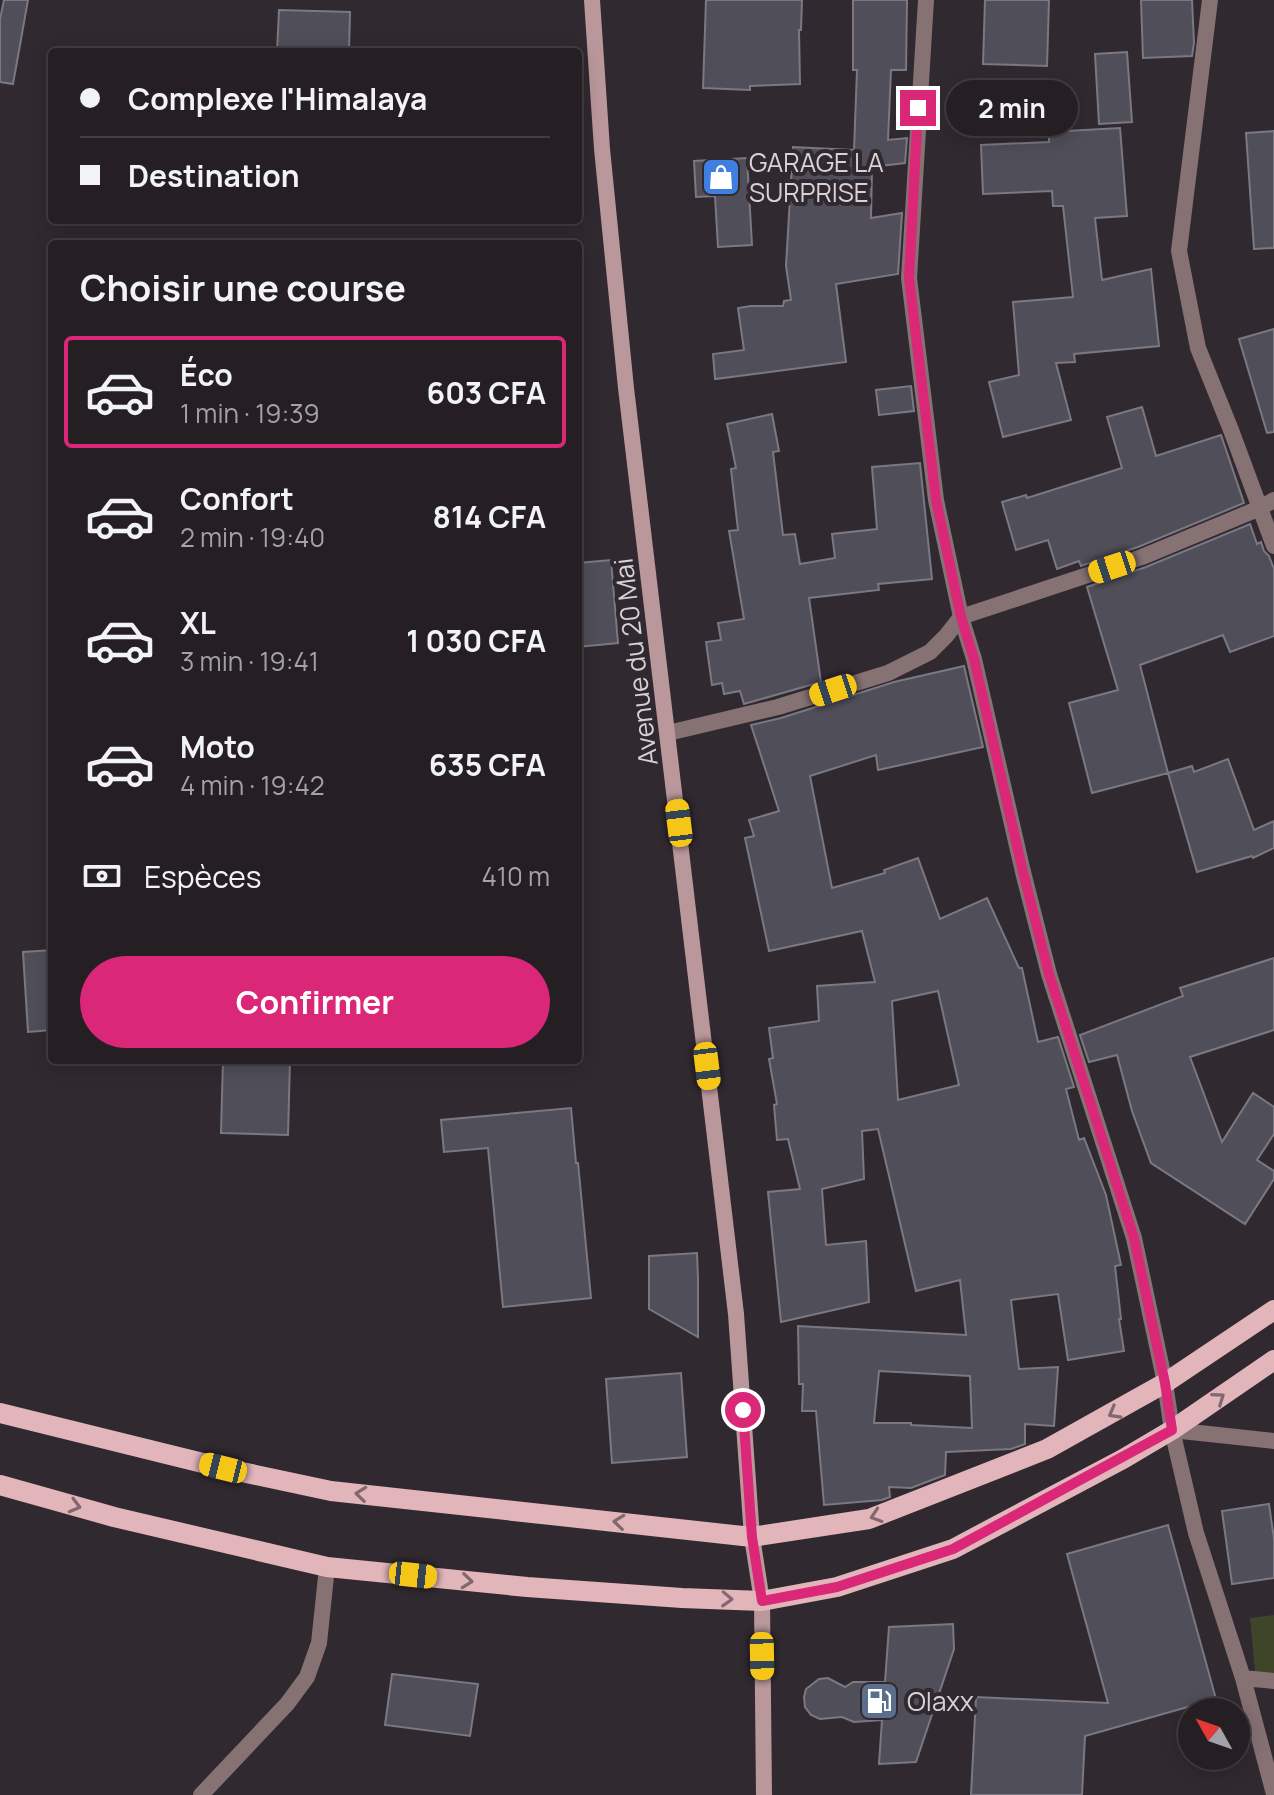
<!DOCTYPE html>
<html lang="fr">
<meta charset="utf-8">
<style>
:root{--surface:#251f24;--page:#312c31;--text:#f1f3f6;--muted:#a3a2a6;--line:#423d41;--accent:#db2777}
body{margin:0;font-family:Manrope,sans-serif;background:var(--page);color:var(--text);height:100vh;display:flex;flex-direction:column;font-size:30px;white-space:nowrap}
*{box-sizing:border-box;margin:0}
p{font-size:26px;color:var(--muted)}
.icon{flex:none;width:44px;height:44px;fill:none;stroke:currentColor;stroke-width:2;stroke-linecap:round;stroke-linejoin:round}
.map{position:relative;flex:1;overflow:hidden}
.sheet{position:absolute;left:48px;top:240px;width:534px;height:824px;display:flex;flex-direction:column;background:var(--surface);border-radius:8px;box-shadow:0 4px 20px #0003,0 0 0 2px var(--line)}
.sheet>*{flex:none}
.top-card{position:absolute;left:48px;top:48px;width:534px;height:176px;border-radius:8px;box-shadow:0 4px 20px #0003,0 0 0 2px var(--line);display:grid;align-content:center;height:176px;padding:0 32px;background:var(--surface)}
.needle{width:52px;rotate:310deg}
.tools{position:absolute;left:1178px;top:1698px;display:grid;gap:16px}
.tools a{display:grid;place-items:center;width:72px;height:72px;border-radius:50%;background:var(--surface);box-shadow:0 4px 20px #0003,0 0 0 2px var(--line);font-size:40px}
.end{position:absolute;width:36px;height:36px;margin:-18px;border:10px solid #db2777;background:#fff;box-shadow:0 0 0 4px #fff}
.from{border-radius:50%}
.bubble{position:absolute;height:56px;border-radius:28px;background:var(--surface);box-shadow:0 4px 20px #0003,0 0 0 2px var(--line);font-size:26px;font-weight:700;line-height:56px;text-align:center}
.car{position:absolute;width:24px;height:48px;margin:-24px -12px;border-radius:10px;box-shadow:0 0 6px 2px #0007;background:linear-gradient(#f5c518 24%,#345 0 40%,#f5c518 0 76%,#345 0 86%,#f5c518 0)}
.top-card b{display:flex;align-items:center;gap:28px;height:76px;font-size:30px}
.top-card b+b{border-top:2px solid var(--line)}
.top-card i{width:20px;height:20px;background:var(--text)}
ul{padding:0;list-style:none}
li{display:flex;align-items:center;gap:24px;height:112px;margin:0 16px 12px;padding:0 16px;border:4px solid transparent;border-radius:8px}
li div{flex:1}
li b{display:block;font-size:30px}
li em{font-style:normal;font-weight:700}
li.on{border-color:var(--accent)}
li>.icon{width:72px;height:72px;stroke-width:1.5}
h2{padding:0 32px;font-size:36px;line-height:96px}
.pay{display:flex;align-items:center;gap:20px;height:88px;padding:0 32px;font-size:30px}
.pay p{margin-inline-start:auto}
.button{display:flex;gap:16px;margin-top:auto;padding:16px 32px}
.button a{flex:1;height:92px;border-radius:48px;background:var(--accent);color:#fff;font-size:32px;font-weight:700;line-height:92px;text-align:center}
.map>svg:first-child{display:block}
.green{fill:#3f4529}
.building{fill:#504e59;stroke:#7a7883;stroke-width:2;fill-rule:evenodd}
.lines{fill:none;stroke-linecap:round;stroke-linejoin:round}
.lane{stroke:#867173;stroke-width:16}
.street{stroke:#867173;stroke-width:16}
.secondary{stroke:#b9979b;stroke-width:16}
.primary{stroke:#e1b5b9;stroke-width:20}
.oneway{stroke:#80686e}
.route{stroke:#db2777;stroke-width:10}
.labels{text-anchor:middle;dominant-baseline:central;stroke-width:8;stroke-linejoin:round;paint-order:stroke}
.poi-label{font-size:26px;fill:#d8d2d7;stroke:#312930;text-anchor:start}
.street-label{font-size:26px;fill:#d8d2d7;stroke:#312930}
</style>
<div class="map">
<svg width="1274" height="1795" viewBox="0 0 1274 1795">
<rect width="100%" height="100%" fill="#312930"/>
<!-- green -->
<path class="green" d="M 1274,1615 L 1274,1689 L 1255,1672 L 1250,1618 Z"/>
<!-- building -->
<path class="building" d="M 4,0 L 28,0 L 13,84 L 0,82 L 0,19 Z
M 706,0 L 802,0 L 801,30 L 799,30 L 800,84 L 750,86 L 750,90 L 703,88 Z
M 853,0 L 907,0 L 906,70 L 891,70 L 888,140 L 907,138 L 905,163 L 872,167 L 871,218 L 902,213 L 898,274 L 836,284 L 846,362 L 715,379 L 713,354 L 744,350 L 738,308 L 751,306 L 783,306 L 784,301 L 791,300 L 786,266 L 793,147 L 854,150 L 857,70 L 853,70 Z
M 985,0 L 1049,0 L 1047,66 L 983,64 Z
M 1141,0 L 1192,0 L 1194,43 L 1192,56 L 1143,58 Z
M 279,10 L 350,12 L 349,52 L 277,52 Z
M 1127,52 L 1132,122 L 1099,124 L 1095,54 Z
M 1120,128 L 1127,216 L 1095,218 L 1102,280 L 1151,269 L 1159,346 L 1074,354 L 1075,362 L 1056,363 L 1071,420 L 1003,437 L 989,382 L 1019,375 L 1013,302 L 1073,297 L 1063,206 L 1053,206 L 1052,191 L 983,194 L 981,145 L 1049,142 L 1049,132 Z
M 1274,131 L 1274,248 L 1254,249 L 1246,133 Z
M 747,158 L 752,245 L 718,247 L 715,196 L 696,197 L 694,161 Z
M 1274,329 L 1274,432 L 1267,433 L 1239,339 Z
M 911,386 L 914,411 L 879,415 L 876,390 Z
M 1142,407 L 1156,456 L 1221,435 L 1244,503 L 1138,547 L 1081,566 L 1079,561 L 1057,569 L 1048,540 L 1016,550 L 1002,502 L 1026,495 L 1027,498 L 1122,468 L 1107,417 Z
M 772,414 L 779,451 L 773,452 L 783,535 L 795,534 L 800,564 L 835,558 L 832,534 L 877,529 L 872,467 L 920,463 L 932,579 L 878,584 L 879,590 L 809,598 L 821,682 L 744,704 L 740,691 L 724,694 L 722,683 L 712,685 L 706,642 L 721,640 L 718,623 L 744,619 L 729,531 L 738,530 L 731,469 L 736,468 L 727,424 Z
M 1250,524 L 1257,544 L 1261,542 L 1264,551 L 1269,556 L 1274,569 L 1274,636 L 1230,652 L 1223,635 L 1140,665 L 1168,773 L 1092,793 L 1069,703 L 1118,690 L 1087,587 L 1146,567 Z
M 611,560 L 618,643 L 578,647 L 578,563 Z
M 964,666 L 983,747 L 878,770 L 876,755 L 810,776 L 832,888 L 885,873 L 884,870 L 918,858 L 940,919 L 987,898 L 1019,968 L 1022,968 L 1038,1042 L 1058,1037 L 1074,1087 L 1066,1089 L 1079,1140 L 1084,1138 L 1106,1195 L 1121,1265 L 1115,1266 L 1121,1319 L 1119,1319 L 1124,1351 L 1068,1360 L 1058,1294 L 1011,1300 L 1019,1369 L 1058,1367 L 1054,1426 L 1025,1424 L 1025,1444 L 1011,1449 L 946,1452 L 945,1475 L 911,1488 L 889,1487 L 890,1497 L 882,1500 L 824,1505 L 816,1411 L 802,1411 L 803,1384 L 799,1384 L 798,1326 L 966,1335 L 960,1280 L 916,1291 L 878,1129 L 862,1131 L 864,1179 L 822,1189 L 826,1245 L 866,1241 L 869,1302 L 781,1322 L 768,1192 L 800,1189 L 788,1139 L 777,1140 L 774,1105 L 777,1104 L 769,1059 L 773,1058 L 769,1028 L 819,1021 L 817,986 L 875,982 L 862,931 L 769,951 L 745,838 L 754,836 L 749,820 L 779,811 L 751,725 L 781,718 L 894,682 ZM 938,991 L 959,1085 L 898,1100 L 892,1001 ZM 879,1371 L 970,1376 L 972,1428 L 911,1425 L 911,1423 L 874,1423 Z
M 1228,759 L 1254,830 L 1274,821 L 1274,848 L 1253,858 L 1252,856 L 1197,872 L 1168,773 L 1192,766 L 1194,772 Z
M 52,950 L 52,1030 L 28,1032 L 23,952 Z
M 1274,958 L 1274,1030 L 1190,1057 L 1222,1142 L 1253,1093 L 1274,1107 L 1274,1134 L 1257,1160 L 1274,1171 L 1274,1179 L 1245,1224 L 1151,1163 L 1132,1111 L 1117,1055 L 1089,1062 L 1080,1035 L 1183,996 L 1180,988 Z
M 223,1060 L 290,1060 L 288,1135 L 221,1133 Z
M 571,1108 L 576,1163 L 578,1163 L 591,1298 L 503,1307 L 488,1148 L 444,1152 L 441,1120 Z
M 697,1253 L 698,1279 L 698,1337 L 649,1309 L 649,1256 Z
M 681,1373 L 687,1457 L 612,1463 L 606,1379 Z
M 1269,1504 L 1274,1539 L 1274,1578 L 1232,1584 L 1222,1511 Z
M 1168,1525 L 1216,1699 L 1085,1736 L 1082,1795 L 971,1795 L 976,1697 L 1108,1703 L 1067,1554 Z
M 953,1624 L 954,1649 L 916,1762 L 879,1764 L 882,1720 L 854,1722 L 842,1717 L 820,1719 L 811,1715 L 805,1707 L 804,1697 L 806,1689 L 819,1679 L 828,1678 L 845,1687 L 853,1682 L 885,1682 L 889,1627 Z
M 392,1674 L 478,1684 L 470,1736 L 385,1725 Z"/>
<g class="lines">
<!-- lane -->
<path class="lane" d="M 201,1795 L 287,1704 L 307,1677 L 319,1643 L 327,1567"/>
<!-- street -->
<path class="street" d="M 926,0 L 909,278 L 936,500 L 961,617 L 974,659 L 1023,872 L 1049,974 L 1134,1238 L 1165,1383 L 1172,1430 L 1274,1441
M 1210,0 L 1179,251 L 1198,348 L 1231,430 L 1274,546
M 668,733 L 778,707 L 888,673 L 930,652 L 946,636 L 961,617 L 1142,557 L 1260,508 L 1274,500
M 1172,1430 L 1196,1533 L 1243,1678 L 1274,1794
M 1243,1678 L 1274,1681"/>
<!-- secondary -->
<path class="secondary" d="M 592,0 L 602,149 L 626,388 L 736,1314 L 752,1537 L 762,1601 L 764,1795"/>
<!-- primary -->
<path class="primary" d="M 0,1413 L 223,1468 L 331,1491 L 752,1537 L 869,1519 L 1047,1449 L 1165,1383 L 1274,1310
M 0,1485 L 114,1517 L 327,1567 L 527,1587 L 682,1598 L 762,1601 L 837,1587 L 953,1549 L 1123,1459 L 1172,1430 L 1274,1360"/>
</g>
<!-- one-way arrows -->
<defs><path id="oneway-chevron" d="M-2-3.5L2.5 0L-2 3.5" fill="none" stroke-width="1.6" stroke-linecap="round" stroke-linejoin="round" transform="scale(2)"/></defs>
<g class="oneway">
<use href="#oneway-chevron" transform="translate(1219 1398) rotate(-35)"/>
<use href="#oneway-chevron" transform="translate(1114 1413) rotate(151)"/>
<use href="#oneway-chevron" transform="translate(361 1494) rotate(-174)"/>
<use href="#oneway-chevron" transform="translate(75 1506) rotate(15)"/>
<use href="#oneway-chevron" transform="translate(876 1516) rotate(162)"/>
<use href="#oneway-chevron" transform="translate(619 1522) rotate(-174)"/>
<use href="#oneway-chevron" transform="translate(467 1581) rotate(6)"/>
<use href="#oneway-chevron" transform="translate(727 1599) rotate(2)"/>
</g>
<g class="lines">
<!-- route -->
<path class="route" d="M 743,1410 L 752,1537 L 762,1601 L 837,1587 L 953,1549 L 1172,1430 L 1165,1383 L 1134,1238 L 1049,974 L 1023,872 L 974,659 L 961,617 L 936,500 L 909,278 L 918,108"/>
</g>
<!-- icons -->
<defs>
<symbol id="shop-square" viewBox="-11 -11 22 22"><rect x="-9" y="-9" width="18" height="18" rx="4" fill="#3f7fe0" stroke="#312930"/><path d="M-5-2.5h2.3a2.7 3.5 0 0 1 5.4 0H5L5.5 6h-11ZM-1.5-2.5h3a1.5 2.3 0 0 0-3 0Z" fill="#fff"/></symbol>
<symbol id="fuel-square" viewBox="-11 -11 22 22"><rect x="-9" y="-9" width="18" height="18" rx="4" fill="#5c6f8a" stroke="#312930"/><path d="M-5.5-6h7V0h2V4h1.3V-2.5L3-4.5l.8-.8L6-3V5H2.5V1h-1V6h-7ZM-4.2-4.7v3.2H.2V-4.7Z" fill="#fff"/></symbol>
</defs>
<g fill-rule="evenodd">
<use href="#shop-square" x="699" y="155" width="44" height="44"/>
<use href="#fuel-square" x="857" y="1679" width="44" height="44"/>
</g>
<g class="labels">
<!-- poi labels -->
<g class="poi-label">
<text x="749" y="162">GARAGE LA<tspan x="749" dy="30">SURPRISE</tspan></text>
<text x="907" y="1701">Olaxx</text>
</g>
<!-- street labels -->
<g class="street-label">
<text transform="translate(635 662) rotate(-97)">Avenue du 20 Mai</text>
</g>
</g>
</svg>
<div class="tools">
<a><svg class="needle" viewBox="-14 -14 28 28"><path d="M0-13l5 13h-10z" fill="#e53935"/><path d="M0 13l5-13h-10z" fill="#a3a2a6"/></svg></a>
</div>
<i class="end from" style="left:743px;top:1410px"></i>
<i class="end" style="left:918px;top:108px"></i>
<div class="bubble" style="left:946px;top:80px;width:132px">2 min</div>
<i class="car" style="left:1112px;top:567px;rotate:252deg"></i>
<i class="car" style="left:833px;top:690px;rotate:252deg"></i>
<i class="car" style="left:679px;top:823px;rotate:353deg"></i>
<i class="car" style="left:707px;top:1066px;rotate:173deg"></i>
<i class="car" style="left:223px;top:1468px;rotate:284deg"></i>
<i class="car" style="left:413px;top:1575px;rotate:96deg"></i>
<i class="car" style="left:762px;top:1656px;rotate:179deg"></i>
<div class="top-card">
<b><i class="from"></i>Complexe l'Himalaya</b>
<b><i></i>Destination</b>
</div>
<section class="sheet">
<h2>Choisir une course</h2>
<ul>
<li class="on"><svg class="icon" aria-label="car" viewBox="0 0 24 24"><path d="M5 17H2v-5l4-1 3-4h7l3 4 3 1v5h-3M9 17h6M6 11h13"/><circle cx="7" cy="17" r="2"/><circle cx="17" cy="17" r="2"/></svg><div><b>Éco</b><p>1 min · 19:39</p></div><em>603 CFA</em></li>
<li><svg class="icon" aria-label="car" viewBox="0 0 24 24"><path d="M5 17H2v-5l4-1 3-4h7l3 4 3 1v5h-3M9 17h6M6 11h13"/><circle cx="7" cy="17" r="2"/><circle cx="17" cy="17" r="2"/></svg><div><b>Confort</b><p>2 min · 19:40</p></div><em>814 CFA</em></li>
<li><svg class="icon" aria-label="car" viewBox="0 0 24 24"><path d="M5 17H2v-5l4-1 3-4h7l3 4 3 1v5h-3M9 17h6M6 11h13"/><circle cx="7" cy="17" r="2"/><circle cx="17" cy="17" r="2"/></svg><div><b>XL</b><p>3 min · 19:41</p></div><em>1 030 CFA</em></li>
<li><svg class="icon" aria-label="car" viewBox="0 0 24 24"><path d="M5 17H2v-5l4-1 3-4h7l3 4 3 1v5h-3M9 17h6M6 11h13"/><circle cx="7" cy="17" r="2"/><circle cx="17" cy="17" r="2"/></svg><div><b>Moto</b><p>4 min · 19:42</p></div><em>635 CFA</em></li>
</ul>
<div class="pay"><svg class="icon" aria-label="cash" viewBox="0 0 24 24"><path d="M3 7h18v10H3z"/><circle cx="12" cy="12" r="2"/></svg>Espèces<p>410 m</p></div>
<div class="button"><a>Confirmer</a></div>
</section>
</div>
